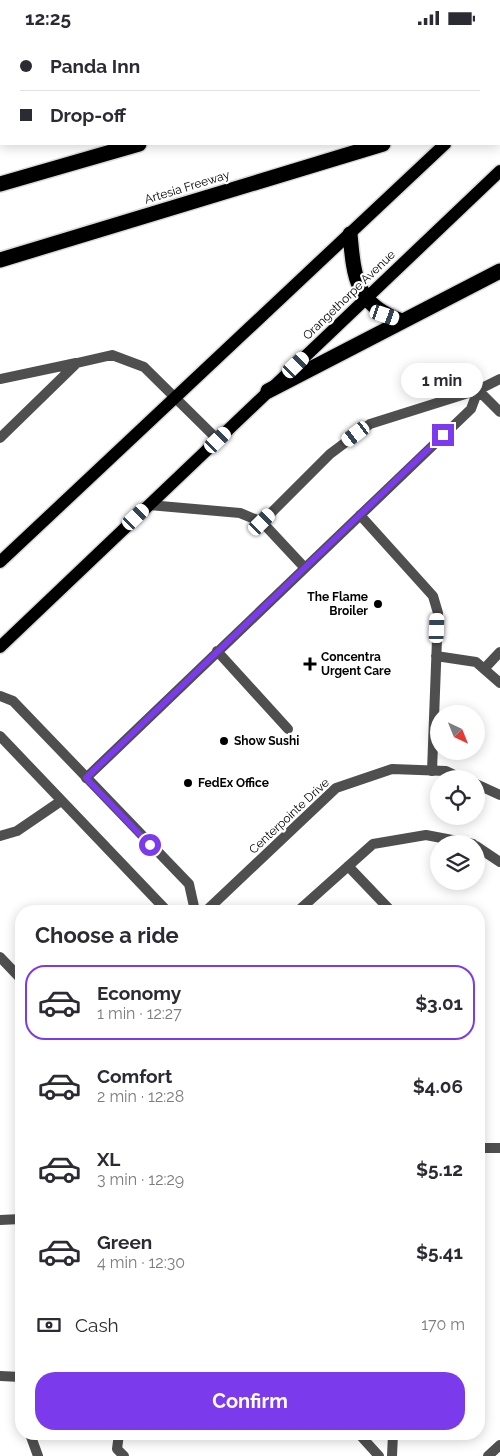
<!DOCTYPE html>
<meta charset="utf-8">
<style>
:root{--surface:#fff;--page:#f2f2f3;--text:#2b2b33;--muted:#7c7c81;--line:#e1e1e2;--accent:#7c3aed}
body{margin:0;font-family:Raleway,sans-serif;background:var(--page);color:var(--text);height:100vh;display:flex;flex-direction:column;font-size:19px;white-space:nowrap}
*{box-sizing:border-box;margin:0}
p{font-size:16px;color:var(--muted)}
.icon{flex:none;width:28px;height:28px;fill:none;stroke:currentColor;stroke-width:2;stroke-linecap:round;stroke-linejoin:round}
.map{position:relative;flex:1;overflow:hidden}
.details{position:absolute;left:15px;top:870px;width:470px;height:535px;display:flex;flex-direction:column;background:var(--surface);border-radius:20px;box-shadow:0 2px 12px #0003}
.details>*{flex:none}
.banner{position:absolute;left:0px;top:0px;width:500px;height:110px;box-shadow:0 2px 12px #0003;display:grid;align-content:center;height:110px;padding:0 20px;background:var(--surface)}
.needle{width:32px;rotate:137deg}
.buttons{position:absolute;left:430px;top:670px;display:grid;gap:10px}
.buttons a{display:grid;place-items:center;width:55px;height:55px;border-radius:50%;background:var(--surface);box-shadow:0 2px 12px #0003;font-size:25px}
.end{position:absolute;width:22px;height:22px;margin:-11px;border:6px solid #7c3aed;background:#fff;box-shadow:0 0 0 2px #fff}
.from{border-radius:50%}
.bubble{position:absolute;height:35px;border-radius:18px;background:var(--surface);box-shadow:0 2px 12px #0003;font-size:16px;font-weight:700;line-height:35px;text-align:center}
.car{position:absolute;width:15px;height:30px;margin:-15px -8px;border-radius:6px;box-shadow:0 0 4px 1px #0007;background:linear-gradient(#fff 24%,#345 0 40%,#fff 0 76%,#345 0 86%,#fff 0)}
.banner b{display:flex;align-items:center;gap:18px;height:48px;font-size:19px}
.banner b+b{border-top:1px solid var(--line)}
.banner i{width:12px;height:12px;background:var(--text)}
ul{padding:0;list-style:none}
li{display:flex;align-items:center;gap:15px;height:75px;margin:0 10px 8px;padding:0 10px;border:2px solid transparent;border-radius:20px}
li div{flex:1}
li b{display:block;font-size:19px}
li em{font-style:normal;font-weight:700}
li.selected{border-color:var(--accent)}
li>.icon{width:45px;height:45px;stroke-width:1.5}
h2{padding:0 20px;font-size:22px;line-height:60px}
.pay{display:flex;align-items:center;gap:12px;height:55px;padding:0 20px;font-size:19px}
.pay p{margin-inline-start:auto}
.primary-button{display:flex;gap:10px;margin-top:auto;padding:10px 20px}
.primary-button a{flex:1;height:58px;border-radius:20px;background:var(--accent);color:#fff;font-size:20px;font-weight:700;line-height:58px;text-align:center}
.status{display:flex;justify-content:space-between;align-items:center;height:35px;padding:0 25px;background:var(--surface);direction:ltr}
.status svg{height:14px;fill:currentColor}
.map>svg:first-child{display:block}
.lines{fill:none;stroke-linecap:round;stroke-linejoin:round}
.primary-casing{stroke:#dbdbdb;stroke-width:15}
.motorway-casing{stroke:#dbdbdb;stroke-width:18}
.service{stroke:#4f4f4f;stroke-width:10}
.minor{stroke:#4f4f4f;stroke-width:10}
.primary{stroke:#000;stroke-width:12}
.motorway{stroke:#000;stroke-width:15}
.route{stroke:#7c3aed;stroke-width:6}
.poi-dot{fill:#000;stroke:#fff;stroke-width:2}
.labels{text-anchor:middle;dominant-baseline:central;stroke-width:4.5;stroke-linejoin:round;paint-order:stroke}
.street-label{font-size:12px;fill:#000;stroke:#fff}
.poi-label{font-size:12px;font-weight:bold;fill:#000;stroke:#fff;text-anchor:start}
</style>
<div class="status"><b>12:25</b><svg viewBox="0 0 49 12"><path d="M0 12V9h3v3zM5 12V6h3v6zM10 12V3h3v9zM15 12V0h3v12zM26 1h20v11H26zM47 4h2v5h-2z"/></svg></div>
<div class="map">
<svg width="500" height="1421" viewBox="0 0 500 1421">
<rect width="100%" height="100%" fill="#fff"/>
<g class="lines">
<defs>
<path id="primary" d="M 499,58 L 500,56
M 0,527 L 445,109
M 0,612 L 500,136"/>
<path id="motorway" d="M 109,1 L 113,0
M 499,4 L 500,4
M 0,45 L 1,45
M 499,74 L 500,74
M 0,149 L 139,109
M 350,199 C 354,243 356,270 402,286
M 0,225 L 383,109
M 268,356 L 500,236"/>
</defs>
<!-- primary casing -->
<use href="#primary" class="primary-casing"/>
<!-- motorway casing -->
<use href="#motorway" class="motorway-casing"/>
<!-- service -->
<path class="service" d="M 0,344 L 76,328
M 0,403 L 77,328 L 112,320 L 144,332 L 218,405
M 149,470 L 240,478 L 262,487 L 304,532
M 360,480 L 433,561 L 438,578 L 432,736
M 262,487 L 330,419 L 370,389 L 478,355 L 500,344
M 217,616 L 288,694
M 436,621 L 476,627 L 500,648
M 484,634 L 500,617
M 86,743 L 471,374 L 478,355 L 500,377
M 0,801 L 17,796 L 61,766
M 476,811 L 500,827
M 348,831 L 391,876
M 298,876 L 373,809 L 426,800 L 473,809
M 0,922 L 21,944
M 479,1113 L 500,1113
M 0,1185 L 21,1184
M 0,1341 L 21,1342
M 119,1399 L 117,1414 L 124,1421
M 359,1399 L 379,1421
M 392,1421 L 393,1399
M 488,1421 L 500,1410"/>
<!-- minor -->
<path class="minor" d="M 0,661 L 13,666 L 189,849 L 195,876
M 0,701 L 167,876
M 476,749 L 500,760
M 206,876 L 336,753 L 392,734 L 446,736 L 463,744
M 30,1399 L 38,1421"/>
<!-- primary -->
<use href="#primary" class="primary"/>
<!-- motorway -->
<use href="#motorway" class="motorway"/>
</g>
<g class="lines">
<!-- route -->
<path class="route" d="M 150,810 L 86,743 L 443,400"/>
</g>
<!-- markers -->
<g class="poi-dot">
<circle cx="378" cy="569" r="5"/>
<path d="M307.5 621.5h5v5h5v5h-5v5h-5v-5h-5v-5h5z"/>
<circle cx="224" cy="706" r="5"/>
<circle cx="188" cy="748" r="5"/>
</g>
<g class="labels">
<!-- street labels -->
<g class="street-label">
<text transform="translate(187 152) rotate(-17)">Artesia Freeway</text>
<text transform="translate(349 260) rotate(-44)">Orangethorpe Avenue</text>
<text transform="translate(289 781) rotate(-43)">Centerpointe Drive</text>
</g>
<!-- poi labels -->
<g class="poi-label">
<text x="368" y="562" text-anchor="end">The Flame<tspan x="368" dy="14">Broiler</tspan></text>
<text x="321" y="622">Concentra<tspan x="321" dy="14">Urgent Care</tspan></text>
<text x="234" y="706">Show Sushi</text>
<text x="198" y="748">FedEx Office</text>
</g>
</g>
</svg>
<div class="buttons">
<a><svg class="needle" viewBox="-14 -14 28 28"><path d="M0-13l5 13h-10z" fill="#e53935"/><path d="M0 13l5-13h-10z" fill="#7c7c81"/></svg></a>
<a><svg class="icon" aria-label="locate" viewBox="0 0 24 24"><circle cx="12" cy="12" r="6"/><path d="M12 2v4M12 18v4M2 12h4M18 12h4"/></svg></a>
<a><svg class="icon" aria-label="layers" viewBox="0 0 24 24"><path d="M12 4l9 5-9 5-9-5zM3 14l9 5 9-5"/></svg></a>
</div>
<i class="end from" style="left:150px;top:810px"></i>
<i class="end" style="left:443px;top:400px"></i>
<div class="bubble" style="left:401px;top:328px;width:82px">1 min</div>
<i class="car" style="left:385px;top:280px;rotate:109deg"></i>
<i class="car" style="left:296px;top:330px;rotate:46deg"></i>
<i class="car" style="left:356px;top:399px;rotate:233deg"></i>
<i class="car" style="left:218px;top:405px;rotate:46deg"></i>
<i class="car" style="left:136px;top:482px;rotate:46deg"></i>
<i class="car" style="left:262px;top:487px;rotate:45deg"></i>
<i class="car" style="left:437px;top:593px;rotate:2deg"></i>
<div class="banner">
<b><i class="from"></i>Panda Inn</b>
<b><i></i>Drop-off</b>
</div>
<section class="details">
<h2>Choose a ride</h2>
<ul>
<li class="selected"><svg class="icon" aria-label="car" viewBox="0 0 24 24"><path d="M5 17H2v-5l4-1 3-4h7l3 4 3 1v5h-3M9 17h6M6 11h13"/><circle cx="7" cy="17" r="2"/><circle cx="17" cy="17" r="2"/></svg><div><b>Economy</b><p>1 min · 12:27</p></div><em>$3.01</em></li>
<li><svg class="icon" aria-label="car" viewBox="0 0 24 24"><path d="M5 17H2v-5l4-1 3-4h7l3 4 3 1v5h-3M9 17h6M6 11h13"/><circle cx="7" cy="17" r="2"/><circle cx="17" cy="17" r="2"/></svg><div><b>Comfort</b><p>2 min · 12:28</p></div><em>$4.06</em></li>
<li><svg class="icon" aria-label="car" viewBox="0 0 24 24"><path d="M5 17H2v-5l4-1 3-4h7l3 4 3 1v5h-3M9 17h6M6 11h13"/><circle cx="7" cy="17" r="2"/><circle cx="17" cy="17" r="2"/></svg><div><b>XL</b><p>3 min · 12:29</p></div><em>$5.12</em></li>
<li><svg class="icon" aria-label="car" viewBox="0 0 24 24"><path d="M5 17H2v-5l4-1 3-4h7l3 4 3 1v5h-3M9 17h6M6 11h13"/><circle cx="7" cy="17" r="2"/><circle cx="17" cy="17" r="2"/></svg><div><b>Green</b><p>4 min · 12:30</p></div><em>$5.41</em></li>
</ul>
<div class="pay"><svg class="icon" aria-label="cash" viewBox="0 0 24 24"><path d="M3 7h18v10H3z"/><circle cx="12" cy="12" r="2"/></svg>Cash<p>170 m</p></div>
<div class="primary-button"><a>Confirm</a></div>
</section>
</div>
